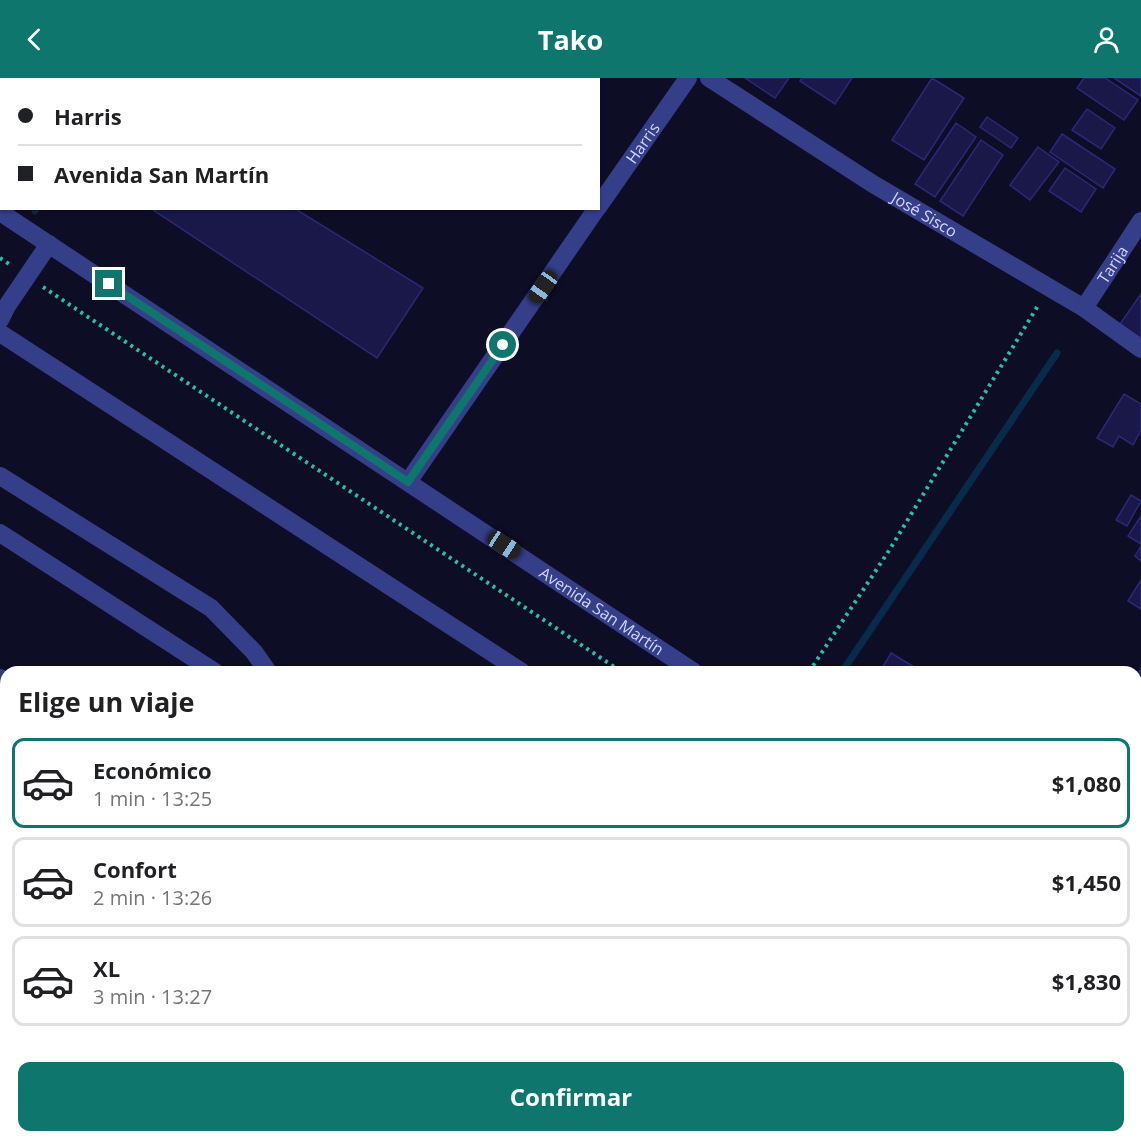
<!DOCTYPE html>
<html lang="es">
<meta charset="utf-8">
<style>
:root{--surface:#fff;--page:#f2f2f2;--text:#202124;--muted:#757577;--line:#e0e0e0;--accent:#0f766e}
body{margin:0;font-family:"Open Sans",sans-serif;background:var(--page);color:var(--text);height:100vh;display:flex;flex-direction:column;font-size:22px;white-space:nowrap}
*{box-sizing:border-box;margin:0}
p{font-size:20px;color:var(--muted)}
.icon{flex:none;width:33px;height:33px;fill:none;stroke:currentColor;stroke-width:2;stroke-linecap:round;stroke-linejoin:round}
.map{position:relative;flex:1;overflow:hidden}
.sheet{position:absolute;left:0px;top:588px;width:1142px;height:477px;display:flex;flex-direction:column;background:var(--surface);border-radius:18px 18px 0 0;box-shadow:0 2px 4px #0004}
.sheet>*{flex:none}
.guide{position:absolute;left:0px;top:0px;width:600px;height:132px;box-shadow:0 2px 4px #0004;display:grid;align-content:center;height:132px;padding:0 18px;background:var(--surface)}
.end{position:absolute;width:27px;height:27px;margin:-14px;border:8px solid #0f766e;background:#fff;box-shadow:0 0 0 3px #fff}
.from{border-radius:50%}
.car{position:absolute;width:18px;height:36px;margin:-18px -9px;border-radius:8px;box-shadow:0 0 4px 2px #0007;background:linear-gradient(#222 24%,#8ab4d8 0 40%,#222 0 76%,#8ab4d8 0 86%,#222 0)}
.guide b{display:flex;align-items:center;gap:21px;height:57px;font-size:22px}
.guide b+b{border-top:2px solid var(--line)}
.guide i{width:15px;height:15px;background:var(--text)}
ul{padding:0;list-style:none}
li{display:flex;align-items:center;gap:18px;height:90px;margin:0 12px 9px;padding:0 6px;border:3px solid var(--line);border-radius:12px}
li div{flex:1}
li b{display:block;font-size:22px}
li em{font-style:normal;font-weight:700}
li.selected{border-color:var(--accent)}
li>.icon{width:54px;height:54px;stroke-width:1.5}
h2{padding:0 18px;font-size:27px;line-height:72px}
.primary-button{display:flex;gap:12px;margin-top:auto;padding:12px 18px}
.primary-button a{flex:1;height:69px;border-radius:12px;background:var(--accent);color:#fff;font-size:24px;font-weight:700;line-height:69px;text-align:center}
header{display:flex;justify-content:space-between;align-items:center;height:78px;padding:0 18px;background:var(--accent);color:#fff;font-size:27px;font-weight:700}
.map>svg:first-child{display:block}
.green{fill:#10312b}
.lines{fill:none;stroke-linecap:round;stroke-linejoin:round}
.stream{stroke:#082a4b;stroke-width:7}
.building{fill:#1a1849;stroke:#2c2877;stroke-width:1.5}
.path{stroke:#26c0a0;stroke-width:4;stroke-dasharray:3 4.5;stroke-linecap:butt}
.minor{stroke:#353e89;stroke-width:18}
.route{stroke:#0f766e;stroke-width:8}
.labels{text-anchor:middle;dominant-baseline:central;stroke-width:4.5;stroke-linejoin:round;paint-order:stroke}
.street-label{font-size:16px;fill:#d3d4ff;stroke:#0e0d26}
</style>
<header><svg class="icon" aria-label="back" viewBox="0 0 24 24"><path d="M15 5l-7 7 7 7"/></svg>Tako<svg class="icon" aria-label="person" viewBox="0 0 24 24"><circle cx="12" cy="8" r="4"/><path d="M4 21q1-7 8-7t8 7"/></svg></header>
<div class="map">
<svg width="1141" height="1065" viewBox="0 0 1141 1065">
<rect width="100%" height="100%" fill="#0e0d26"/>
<!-- green -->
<path class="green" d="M 1136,938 L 1141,942 L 1141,1065 L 721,1065 L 725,1059 L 1136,1059 Z"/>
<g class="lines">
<!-- stream -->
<path class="stream" d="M 121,2 L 122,0
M 35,133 L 36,130
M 842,594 L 1057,275
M 647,1065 L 651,1059"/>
</g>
<!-- building -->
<path class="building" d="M 507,0 L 553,0 L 552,2 Z
M 745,0 L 789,0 L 775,20 Z
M 802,0 L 852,0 L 835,26 L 800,3 Z
M 932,0 L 964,20 L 924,82 L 892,62 Z
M 1084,0 L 1105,0 L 1138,22 L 1124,42 L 1077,10 Z
M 1114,0 L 1141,0 L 1141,18 Z
M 1087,31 L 1115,50 L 1101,71 L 1072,52 Z
M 987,39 L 1018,60 L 1011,70 L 980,49 Z
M 956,45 L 976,59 L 935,119 L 915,106 Z
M 1062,56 L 1115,91 L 1103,110 L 1050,74 Z
M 981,62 L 1003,77 L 963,138 L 940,123 Z
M 1038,69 L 1059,84 L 1030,122 L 1010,107 Z
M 1065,90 L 1096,111 L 1081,134 L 1049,113 Z
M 150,130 L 294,130 L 423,210 L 377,280 Z
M 1141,216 L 1141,260 L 1120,246 Z
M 1124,316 L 1141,326 L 1141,352 L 1133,367 L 1119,358 L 1113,369 L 1097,360 Z
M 1131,417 L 1141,423 L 1127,448 L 1116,442 Z
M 1141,438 L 1141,466 L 1128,458 Z
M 1141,468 L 1141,483 L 1135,478 Z
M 1141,502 L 1141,531 L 1128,523 Z
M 891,575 L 919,592 L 917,594 L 880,594 Z
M 1141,591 L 1141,615 L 1136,612 L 1136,599 Z
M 1136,741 L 1141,745 L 1141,780 L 1136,788 Z"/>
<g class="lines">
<!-- path -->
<path class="path" d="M 0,180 L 12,188
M 43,209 L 622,594
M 809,594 L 890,471 L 1039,226"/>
<!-- minor -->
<g class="minor">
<path id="s1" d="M 709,0 L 873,106 L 1084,230 L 1141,271"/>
<path id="s2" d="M 598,129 L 688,0"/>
<path id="s3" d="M 0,134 L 694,594"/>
<path id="s4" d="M 1084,230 L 1141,143"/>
<path d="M 0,242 L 7,228 L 49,166"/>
<path d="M 0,255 L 522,594"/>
<path d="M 0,398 L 211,530 L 254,574 L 268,594"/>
<path d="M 408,404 L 597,130"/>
<path d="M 0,455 L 215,594"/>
<path d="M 0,600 L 6,603"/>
<path d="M 1136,875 L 1141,878"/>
<path d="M 0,1017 L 6,1007"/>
<path d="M 110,1065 L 114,1059"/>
<path d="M 493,1065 L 497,1059"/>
<path d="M 573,1065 L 577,1059"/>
</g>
</g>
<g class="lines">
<!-- route -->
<path class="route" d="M 109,206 L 408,404 L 503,267"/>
</g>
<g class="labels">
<!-- street labels -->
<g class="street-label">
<text stroke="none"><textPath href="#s2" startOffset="78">Harris</textPath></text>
<text stroke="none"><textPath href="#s1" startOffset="255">José Sisco</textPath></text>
<text stroke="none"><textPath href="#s4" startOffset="52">Tarija</textPath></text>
<text stroke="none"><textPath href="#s3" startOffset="722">Avenida San Martín</textPath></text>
</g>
</g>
</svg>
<i class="end from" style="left:503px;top:267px"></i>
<i class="end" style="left:109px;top:206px"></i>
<i class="car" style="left:543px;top:209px;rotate:215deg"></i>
<i class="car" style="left:504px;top:467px;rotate:123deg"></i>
<div class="guide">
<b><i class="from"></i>Harris</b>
<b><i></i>Avenida San Martín</b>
</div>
<section class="sheet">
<h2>Elige un viaje</h2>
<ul>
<li class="selected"><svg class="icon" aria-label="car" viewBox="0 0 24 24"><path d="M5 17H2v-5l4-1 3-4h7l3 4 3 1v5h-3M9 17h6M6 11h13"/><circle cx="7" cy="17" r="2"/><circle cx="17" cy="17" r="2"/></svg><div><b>Económico</b><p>1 min · 13:25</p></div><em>$1,080</em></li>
<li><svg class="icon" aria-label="car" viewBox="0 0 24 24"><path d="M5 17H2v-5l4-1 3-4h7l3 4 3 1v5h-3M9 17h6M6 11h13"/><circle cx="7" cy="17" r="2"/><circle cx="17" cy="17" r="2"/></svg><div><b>Confort</b><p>2 min · 13:26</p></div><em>$1,450</em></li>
<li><svg class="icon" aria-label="car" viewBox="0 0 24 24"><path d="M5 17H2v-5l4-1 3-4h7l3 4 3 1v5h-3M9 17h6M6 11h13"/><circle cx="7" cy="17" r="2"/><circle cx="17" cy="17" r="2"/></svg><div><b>XL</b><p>3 min · 13:27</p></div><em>$1,830</em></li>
</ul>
<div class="primary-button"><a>Confirmar</a></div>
</section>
</div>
